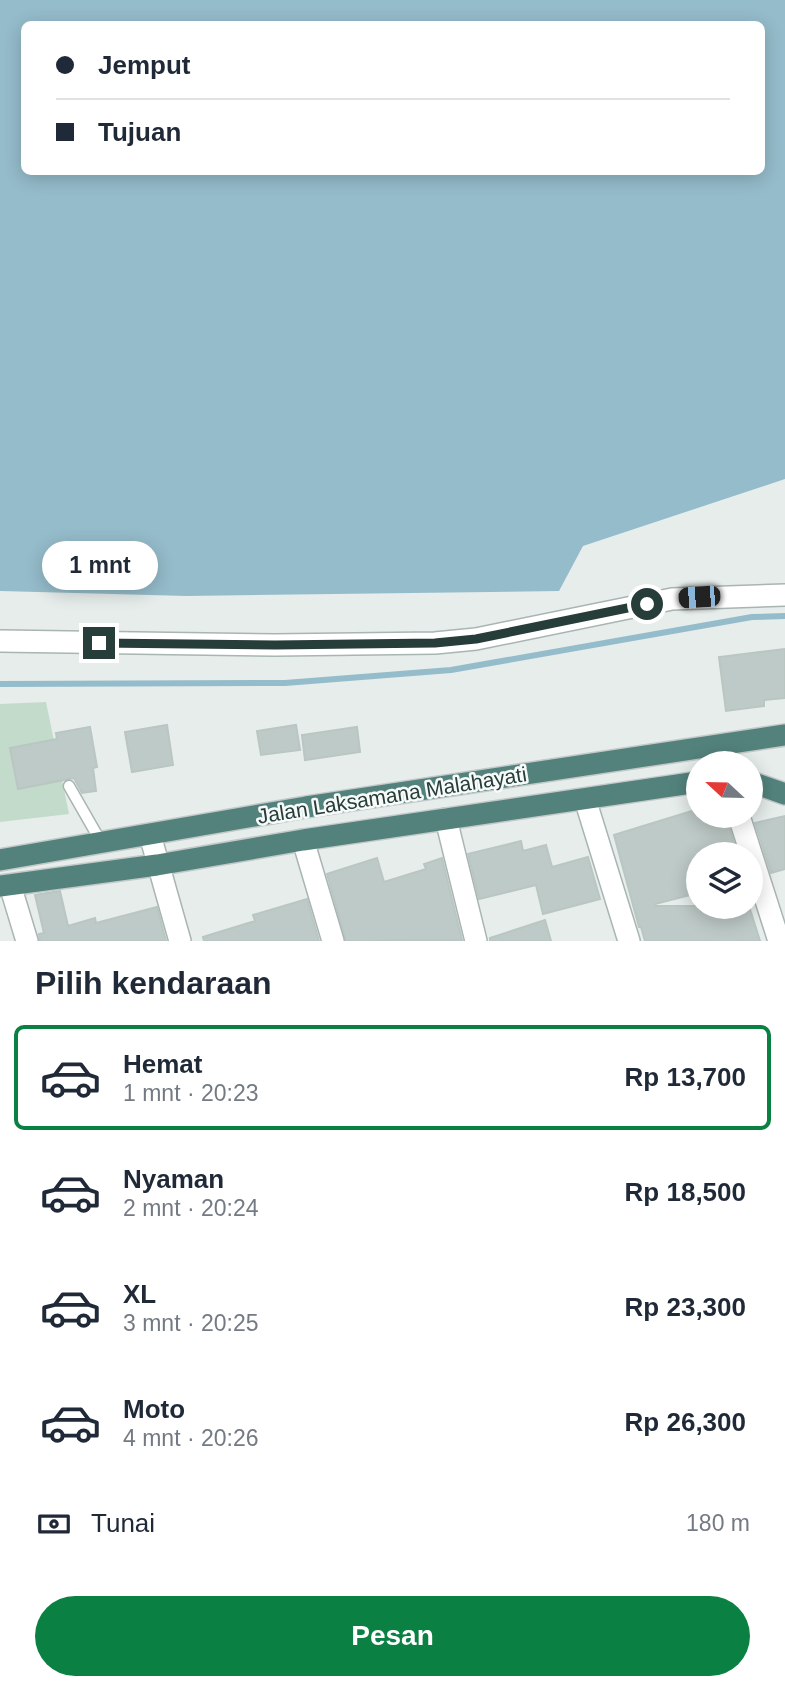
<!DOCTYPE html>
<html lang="id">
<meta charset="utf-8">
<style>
:root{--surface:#fff;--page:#f2f2f3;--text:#1f2937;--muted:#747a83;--line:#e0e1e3;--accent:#0b8043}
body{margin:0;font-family:Helvetica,sans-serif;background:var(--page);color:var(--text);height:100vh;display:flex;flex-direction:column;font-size:26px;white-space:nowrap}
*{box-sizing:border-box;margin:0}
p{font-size:23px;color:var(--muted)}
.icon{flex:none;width:38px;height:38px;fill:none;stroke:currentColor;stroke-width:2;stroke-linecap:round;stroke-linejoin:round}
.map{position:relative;height:941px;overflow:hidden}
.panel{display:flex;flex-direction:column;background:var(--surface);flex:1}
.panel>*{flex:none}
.guide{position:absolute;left:21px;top:21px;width:744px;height:154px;border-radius:10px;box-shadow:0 4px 18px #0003;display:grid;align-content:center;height:154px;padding:0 35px;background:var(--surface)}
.needle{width:46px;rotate:292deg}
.tools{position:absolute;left:686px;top:751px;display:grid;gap:14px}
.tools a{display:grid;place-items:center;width:77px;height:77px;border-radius:50%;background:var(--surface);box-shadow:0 4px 18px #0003;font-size:35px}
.end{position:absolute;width:32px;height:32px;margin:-16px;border:9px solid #273d3a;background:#fff;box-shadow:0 0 0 4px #fff}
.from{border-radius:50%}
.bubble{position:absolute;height:49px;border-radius:24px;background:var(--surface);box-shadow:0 4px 18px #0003;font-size:23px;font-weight:600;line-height:49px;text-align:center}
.car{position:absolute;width:21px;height:42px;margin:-21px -10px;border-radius:9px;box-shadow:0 0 5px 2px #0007;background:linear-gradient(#222 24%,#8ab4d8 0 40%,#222 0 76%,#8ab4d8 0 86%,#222 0)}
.guide b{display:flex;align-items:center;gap:24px;height:66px;font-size:26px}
.guide b+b{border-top:2px solid var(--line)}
.guide i{width:18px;height:18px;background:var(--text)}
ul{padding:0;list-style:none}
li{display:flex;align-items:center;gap:21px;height:105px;margin:0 14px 10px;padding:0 21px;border:4px solid transparent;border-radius:10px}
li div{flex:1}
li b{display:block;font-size:26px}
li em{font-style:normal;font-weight:600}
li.current{border-color:var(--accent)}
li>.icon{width:63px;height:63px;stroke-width:1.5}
h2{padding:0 35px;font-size:32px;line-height:84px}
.pay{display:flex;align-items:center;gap:18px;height:77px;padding:0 35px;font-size:26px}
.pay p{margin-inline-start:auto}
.button{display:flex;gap:14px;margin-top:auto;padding:14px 35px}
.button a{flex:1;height:80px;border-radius:42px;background:var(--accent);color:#fff;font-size:28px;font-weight:600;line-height:80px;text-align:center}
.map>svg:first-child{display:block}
.green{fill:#c2dbcb}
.water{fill:#95bccb;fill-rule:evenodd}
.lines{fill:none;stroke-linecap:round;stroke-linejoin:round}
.stream{stroke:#95bccb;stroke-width:6}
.building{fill:#becac7;stroke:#b9c6c2;stroke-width:2}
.service-casing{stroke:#a9b5b2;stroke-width:13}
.minor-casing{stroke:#a9b5b2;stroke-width:24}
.trunk-casing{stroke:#c3c9c8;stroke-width:24}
.service{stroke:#fff;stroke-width:10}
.minor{stroke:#fff;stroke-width:21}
.trunk{stroke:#53827c;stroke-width:21}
.route{stroke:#273d3a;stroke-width:9}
.labels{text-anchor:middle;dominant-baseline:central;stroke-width:5;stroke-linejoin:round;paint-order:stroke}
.street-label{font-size:21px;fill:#273d3a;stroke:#f6faf8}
</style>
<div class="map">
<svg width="785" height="941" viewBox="0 0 785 941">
<rect width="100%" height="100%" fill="#e6edeb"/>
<!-- green -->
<path class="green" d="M 46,702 L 69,814 L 0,822 L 0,704 Z"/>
<!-- water -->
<path class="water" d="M 0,0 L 785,0 L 785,479 L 583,546 L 559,591 L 187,596 L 0,591 ZM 24,24 L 761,24 L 761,172 L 24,172 Z"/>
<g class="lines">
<!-- stream -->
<path class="stream" d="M 0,684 L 285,683 L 451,670 L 752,617 L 785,616"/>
</g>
<!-- building -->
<path class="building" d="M 785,649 L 785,698 L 764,700 L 764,706 L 726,711 L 719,657 Z
M 167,725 L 173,765 L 132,772 L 125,732 Z
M 296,725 L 300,750 L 261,755 L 257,731 Z
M 90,727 L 97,767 L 93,768 L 96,791 L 82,793 L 74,778 L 18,789 L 10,748 L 57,739 L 56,733 Z
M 357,727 L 360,752 L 305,760 L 302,735 Z
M 698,809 L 698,816 L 726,816 L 737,854 L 698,854 L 698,893 L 655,904 L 655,906 L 749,906 L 760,941 L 645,941 L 641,927 L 639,927 L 614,835 Z
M 785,816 L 785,869 L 771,873 L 755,823 Z
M 521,841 L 523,851 L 546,845 L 552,867 L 588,857 L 600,899 L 543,914 L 536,885 L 479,899 L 468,854 Z
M 377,858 L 384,882 L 426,869 L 424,864 L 442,858 L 462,940 L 346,941 L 327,874 Z
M 60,891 L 68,926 L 95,918 L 96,923 L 157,907 L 166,941 L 40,941 L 39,934 L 44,933 L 35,895 Z
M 307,899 L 319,941 L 204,941 L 203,937 L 255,921 L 253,915 Z
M 545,920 L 551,941 L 490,941 L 490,938 Z"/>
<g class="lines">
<defs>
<path id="service" d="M 69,786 L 101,842"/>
<path id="minor" d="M 0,641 L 275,645 L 435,643 L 476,639 L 672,599 L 785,595
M 585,799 L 629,941
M 739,816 L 779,941
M 446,819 L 476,941
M 150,835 L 180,941
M 303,840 L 333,941
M 10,885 L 27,941"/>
<path id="trunk" d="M 751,782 L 785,794
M 0,860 L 306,807 L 785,735
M 0,886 L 157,865 L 303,840 L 698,782"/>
</defs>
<!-- service casing -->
<use href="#service" class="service-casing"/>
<!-- minor casing -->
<use href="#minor" class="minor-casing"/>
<!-- trunk casing -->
<use href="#trunk" class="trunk-casing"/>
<!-- service -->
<use href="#service" class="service"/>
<!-- minor -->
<use href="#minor" class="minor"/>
<!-- trunk -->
<use href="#trunk" class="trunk"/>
</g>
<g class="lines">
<!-- route -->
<path class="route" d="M 99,643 L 275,645 L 435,643 L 476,639 L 647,604"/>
</g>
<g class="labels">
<!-- street labels -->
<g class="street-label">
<text transform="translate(392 795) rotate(-9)">Jalan Laksamana Malahayati</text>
</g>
</g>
</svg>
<div class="tools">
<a><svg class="needle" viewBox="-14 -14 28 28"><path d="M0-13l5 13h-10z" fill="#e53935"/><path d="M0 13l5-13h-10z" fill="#747a83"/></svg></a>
<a><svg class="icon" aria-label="layers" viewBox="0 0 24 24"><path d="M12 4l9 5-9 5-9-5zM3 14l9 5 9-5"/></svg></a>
</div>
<i class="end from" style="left:647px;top:604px"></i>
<i class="end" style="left:99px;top:643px"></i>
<div class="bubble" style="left:42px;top:541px;width:116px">1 mnt</div>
<i class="car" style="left:699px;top:597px;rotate:266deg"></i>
<div class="guide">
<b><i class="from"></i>Jemput</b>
<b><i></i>Tujuan</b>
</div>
</div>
<section class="panel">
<h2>Pilih kendaraan</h2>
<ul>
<li class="current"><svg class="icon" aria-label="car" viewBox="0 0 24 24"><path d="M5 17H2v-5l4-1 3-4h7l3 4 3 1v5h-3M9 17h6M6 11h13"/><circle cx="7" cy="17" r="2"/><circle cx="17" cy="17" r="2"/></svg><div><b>Hemat</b><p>1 mnt · 20:23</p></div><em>Rp 13,700</em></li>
<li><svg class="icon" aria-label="car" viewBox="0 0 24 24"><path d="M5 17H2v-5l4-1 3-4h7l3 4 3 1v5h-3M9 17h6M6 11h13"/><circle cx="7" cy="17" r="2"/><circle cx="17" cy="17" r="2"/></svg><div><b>Nyaman</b><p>2 mnt · 20:24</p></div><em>Rp 18,500</em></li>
<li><svg class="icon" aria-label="car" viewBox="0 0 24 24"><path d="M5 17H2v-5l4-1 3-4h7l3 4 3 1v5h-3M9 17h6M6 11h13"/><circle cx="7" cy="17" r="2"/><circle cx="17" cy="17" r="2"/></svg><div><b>XL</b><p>3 mnt · 20:25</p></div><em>Rp 23,300</em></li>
<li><svg class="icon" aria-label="car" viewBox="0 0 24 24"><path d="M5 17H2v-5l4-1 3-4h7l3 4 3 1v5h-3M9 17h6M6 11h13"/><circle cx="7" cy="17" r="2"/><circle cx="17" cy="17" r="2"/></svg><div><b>Moto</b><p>4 mnt · 20:26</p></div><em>Rp 26,300</em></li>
</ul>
<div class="pay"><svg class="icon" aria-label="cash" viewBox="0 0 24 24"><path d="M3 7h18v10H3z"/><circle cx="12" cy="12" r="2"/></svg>Tunai<p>180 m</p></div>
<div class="button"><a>Pesan</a></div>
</section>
